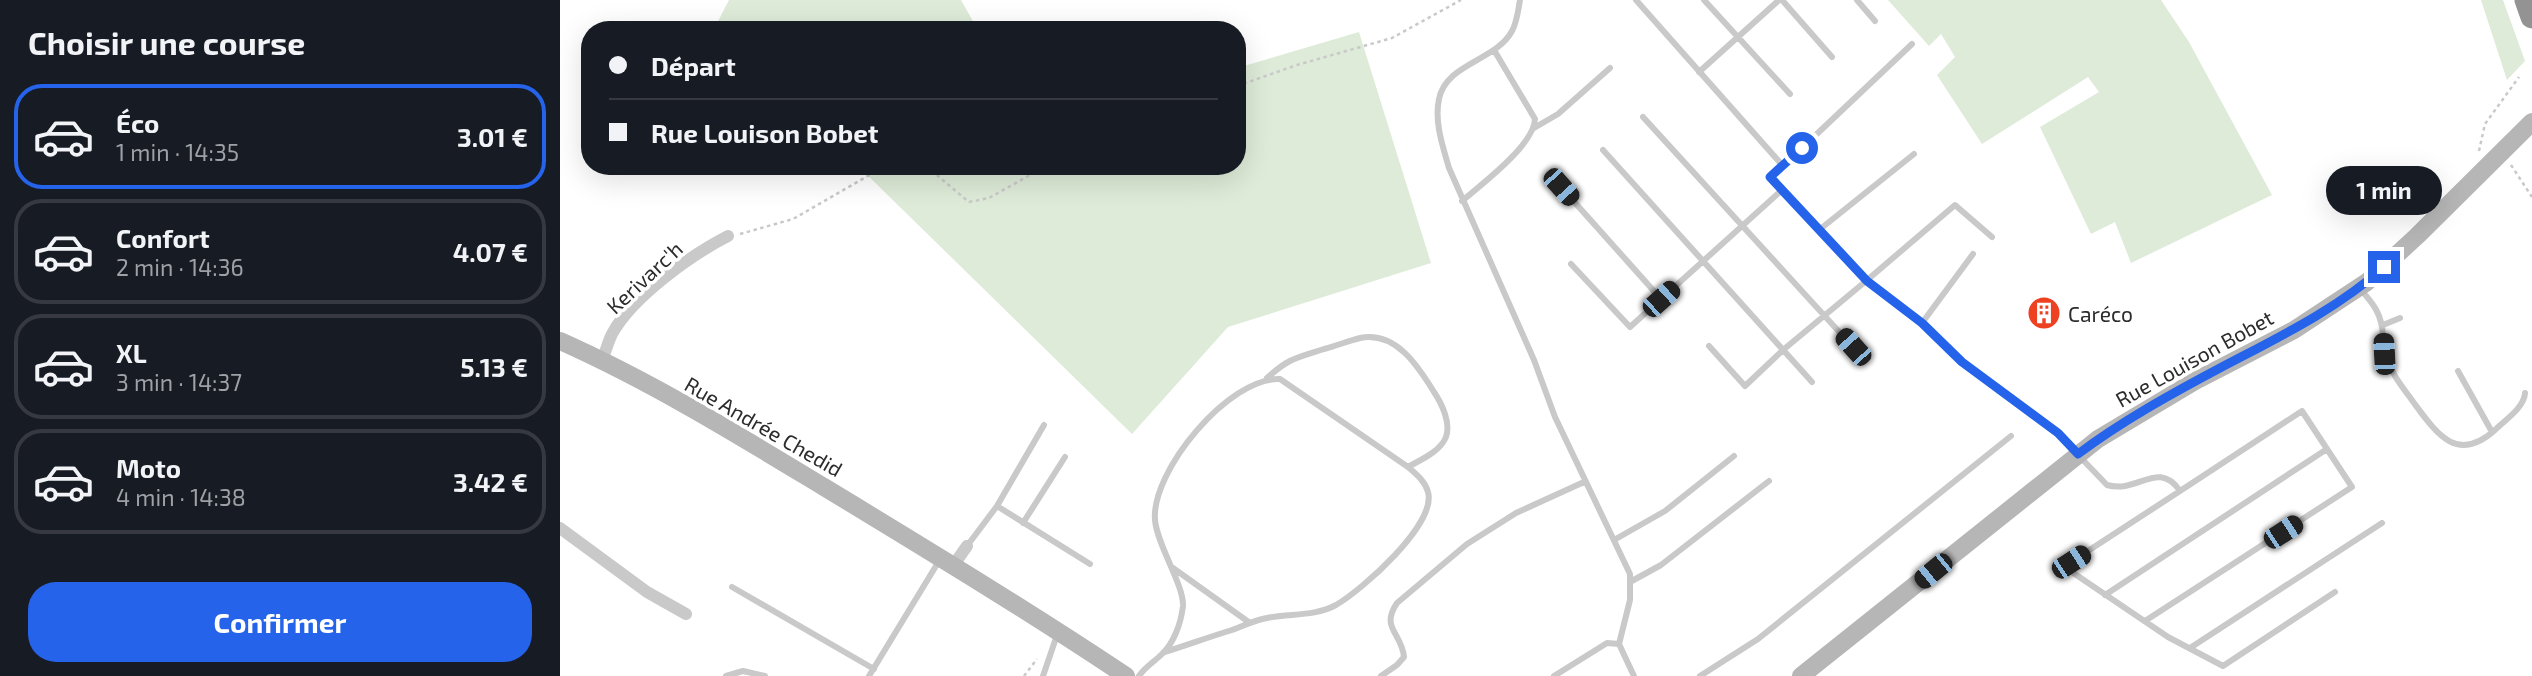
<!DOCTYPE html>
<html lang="fr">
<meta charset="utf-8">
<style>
:root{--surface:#171b24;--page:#20242c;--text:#f1f3f6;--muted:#9ea1a6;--line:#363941;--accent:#2563eb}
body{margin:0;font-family:"Exo 2",sans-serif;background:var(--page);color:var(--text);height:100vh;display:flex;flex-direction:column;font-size:26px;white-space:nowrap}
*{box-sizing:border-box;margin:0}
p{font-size:23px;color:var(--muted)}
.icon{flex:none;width:38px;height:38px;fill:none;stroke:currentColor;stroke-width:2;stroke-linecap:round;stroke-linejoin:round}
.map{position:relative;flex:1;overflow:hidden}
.details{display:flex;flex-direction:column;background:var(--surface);width:560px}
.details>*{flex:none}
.guide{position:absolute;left:21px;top:21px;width:665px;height:154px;border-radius:28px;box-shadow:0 7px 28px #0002;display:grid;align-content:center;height:154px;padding:0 28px;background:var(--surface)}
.end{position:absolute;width:32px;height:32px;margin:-16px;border:9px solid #2563eb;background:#fff;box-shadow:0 0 0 4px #fff}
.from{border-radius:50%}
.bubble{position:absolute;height:49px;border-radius:24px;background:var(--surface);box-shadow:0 7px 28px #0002;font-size:23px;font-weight:700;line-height:49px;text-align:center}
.car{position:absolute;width:21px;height:42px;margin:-21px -10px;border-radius:9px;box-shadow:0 0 5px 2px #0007;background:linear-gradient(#222 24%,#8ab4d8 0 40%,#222 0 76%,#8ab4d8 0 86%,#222 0)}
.guide b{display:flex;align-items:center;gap:24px;height:66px;font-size:26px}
.guide b+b{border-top:2px solid var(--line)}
.guide i{width:18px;height:18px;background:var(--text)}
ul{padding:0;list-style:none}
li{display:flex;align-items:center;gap:21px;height:105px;margin:0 14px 10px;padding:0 14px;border:4px solid var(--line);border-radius:28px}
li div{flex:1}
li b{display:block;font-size:26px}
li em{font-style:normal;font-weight:700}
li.active{border-color:var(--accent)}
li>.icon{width:63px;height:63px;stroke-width:1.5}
h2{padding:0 28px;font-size:32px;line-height:84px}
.button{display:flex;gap:14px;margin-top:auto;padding:14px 28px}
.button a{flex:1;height:80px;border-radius:28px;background:var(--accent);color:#fff;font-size:28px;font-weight:700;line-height:80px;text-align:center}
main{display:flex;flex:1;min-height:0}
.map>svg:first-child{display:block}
.green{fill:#deebd8}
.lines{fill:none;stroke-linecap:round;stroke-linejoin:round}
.path{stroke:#c9c9c9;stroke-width:2.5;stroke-dasharray:3.5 3.5;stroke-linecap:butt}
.lane{stroke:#c9c9c9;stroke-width:6}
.street{stroke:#c9c9c9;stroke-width:12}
.secondary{stroke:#b6b6b6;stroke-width:18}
.highway{stroke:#939393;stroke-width:23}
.route{stroke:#2563eb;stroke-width:9}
.labels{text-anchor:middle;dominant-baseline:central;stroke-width:7;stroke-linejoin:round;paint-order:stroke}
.street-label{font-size:21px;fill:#2c2c2c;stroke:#fff}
.poi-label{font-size:21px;fill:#2c2c2c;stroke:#fff;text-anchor:start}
</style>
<main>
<section class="details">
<h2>Choisir une course</h2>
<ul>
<li class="active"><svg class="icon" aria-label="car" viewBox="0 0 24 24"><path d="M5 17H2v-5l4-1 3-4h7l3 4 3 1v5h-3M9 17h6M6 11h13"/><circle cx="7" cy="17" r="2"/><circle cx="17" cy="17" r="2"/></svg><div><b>Éco</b><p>1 min · 14:35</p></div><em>3.01 €</em></li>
<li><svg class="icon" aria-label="car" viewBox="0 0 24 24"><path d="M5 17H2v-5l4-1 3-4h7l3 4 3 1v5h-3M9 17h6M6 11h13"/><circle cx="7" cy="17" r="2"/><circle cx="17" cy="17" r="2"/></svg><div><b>Confort</b><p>2 min · 14:36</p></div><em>4.07 €</em></li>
<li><svg class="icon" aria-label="car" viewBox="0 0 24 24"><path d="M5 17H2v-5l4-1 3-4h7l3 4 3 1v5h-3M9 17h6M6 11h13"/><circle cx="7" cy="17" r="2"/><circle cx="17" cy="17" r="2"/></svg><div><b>XL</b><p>3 min · 14:37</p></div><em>5.13 €</em></li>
<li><svg class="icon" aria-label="car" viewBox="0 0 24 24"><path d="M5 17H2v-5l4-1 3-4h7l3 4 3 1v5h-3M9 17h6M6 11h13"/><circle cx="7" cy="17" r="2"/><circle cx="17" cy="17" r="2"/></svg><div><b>Moto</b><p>4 min · 14:38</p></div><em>3.42 €</em></li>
</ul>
<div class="button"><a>Confirmer</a></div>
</section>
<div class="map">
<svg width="1972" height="676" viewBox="0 0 1972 676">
<rect width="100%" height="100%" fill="#fff"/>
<!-- green -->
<path class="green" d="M 169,0 L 401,0 L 418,30 L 158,30 L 155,27 Z
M 1328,0 L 1601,0 L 1629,42 L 1712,195 L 1571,263 L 1555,222 L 1531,234 L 1480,127 L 1539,92 L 1528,77 L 1422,144 L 1377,75 L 1395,57 L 1381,34 L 1369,46 Z
M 1921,0 L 1943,0 L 1965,61 L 1947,80 Z
M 799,32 L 871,263 L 668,327 L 572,434 L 298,166 L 677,166 L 677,68 Z"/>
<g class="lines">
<!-- path -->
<path class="path" d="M 677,86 L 737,65 L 832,38 L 901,0
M 1919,151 L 1925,124 L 1959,77
M 1951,165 L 1972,197
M 366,166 L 409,202 L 429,198 L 486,166
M 180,234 L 233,219 L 325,166
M 464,676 L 477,659"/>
<!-- lane -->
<path class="lane" d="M 960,0 C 958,11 957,22 952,31 C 936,61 886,63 879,99 C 874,122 883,147 889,168 L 974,360 L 995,417 L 1070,574 L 1070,600 L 1059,644
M 1076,0 L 1223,166 L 1352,44
M 1144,0 L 1230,94
M 1222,0 L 1272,57
M 1297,0 L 1315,21
M 1139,72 L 1219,0
M 1083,117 L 1293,347
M 974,128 L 998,114 L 1050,68
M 1043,150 L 1252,382
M 1223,166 L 1210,177 L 1306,281 L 1395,205 L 1432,237
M 1001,187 L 1101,299
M 902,201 C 922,184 974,145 975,119 L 934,50
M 1259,230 L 1354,154
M 1413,254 L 1362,323 L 1402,362 L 1498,434 L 1547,485 C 1578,494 1598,459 1620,491 L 1511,562 L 1506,568 L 1608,637 L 1663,666 L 1775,592
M 1011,264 L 1070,327 L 1222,190
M 1800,289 C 1814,304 1822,315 1823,336 C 1824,343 1823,351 1826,357 C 1832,375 1844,389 1854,403 C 1877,434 1897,464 1935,430 C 1945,420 1964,408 1965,393
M 1823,325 L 1840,318
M 1149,346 L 1185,386 L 1223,350 L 1306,281 L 1362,323
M 1898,371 L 1932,432
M 707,378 C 729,358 736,358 764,349 C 776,346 788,341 800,338 C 836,331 858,366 874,392 C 882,404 891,423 886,437 C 880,452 860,460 848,467
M 437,506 L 530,564
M 463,523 L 505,457
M 1054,540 L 1105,511 L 1174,456
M 407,546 L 437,506 L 484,425
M 613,568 L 690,623
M 1070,582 L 1101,565 L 1209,481
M 172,587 L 314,669
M 1545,595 L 1767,449
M 1585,621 L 1792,487 L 1742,411 L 1620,491
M 1630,648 L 1822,523
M 166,676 L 183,671 L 205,676
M 309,676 L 379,561
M 483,676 L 497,635
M 579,676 C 585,667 594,662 602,654 C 614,643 621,623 623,606 C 624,585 597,545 595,520 C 591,471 669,377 720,379 L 848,467 C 856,474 865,481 868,492 C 877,524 802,590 776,605 C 754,617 730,613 707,618 C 695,620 683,626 672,630 C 649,637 627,645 605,652
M 821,676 L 837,665 L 844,657 C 842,633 820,628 837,603 L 907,544 L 956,513 L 1024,482
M 994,676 L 1047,643 L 1059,644 L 1074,676
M 1140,676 L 1198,639 L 1451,436"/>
<!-- street -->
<path class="street" d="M 42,360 C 46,351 48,342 52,334 C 72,297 131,255 168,236
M 0,528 L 87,592 L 126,614
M 393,566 L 407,546"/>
<!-- secondary -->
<path class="secondary" d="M 0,341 C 92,382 178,435 264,487 C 366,549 467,610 566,676
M 1241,676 L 1538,439 L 1635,381 L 1734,330 L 1807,282 L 1857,236 L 1972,122"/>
<!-- highway -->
<path class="highway" d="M 1966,0 L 1972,17"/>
</g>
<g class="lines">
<!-- route -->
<path class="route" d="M 1242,148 L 1210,177 L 1307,281 L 1362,323 L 1402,362 L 1498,433 L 1518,454 C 1562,421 1611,394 1660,368 C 1717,338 1776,310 1824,267"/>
</g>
<!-- icons -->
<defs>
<symbol id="building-disc" viewBox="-11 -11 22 22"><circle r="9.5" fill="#ee4122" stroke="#fff"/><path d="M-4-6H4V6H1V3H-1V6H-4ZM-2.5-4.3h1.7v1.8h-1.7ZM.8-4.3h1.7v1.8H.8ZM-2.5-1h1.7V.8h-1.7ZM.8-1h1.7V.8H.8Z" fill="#fff"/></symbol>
</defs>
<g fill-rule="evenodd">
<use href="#building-disc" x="1465" y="294" width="38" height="38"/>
</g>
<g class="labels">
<!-- street labels -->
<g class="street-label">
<text transform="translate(84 277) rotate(-43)">Kerivarc'h</text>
<text transform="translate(1634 358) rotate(-29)">Rue Louison Bobet</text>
<text transform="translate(204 426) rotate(30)">Rue Andrée Chedid</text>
</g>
<!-- poi labels -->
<g class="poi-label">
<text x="1508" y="313">Caréco</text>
</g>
</g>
</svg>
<i class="end from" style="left:1242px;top:148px"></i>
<i class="end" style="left:1824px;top:267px"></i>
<div class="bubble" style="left:1766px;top:166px;width:116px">1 min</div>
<i class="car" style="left:1001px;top:187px;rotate:138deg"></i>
<i class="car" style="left:1101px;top:299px;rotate:48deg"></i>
<i class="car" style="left:1293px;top:347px;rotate:318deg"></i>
<i class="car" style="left:1824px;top:354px;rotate:357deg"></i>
<i class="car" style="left:1723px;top:532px;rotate:57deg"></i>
<i class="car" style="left:1511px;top:562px;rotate:57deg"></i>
<i class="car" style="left:1373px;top:571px;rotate:231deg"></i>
<div class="guide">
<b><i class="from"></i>Départ</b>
<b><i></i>Rue Louison Bobet</b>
</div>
</div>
</main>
